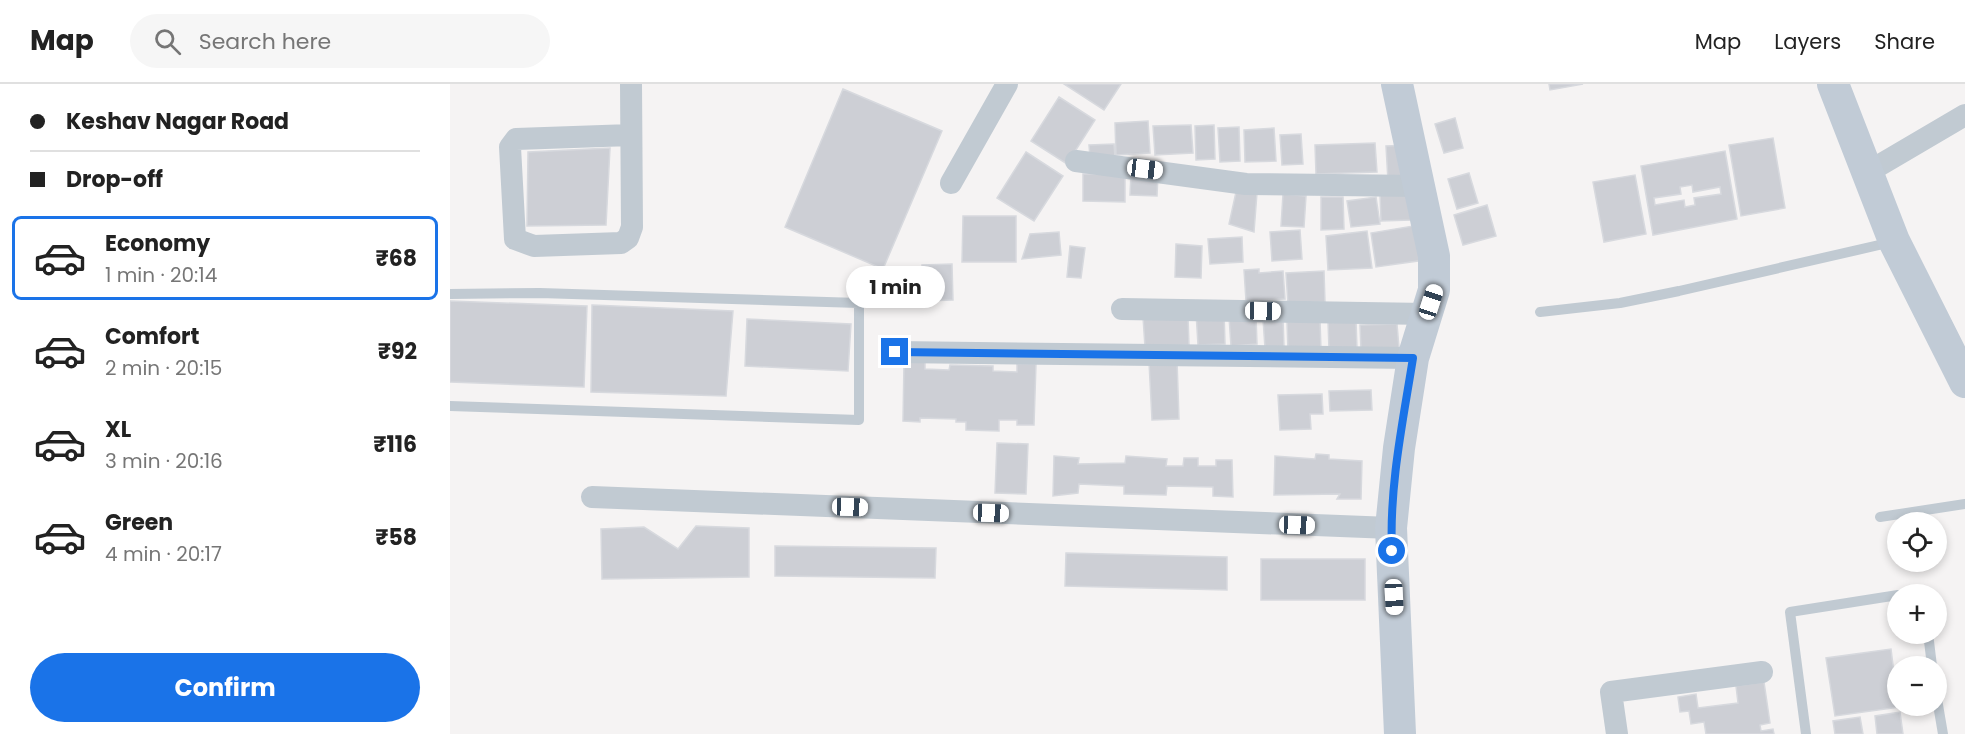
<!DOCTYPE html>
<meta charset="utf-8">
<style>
:root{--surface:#fff;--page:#f6f6f6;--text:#222;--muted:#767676;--line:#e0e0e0;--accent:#1a73e8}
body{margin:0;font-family:Poppins,sans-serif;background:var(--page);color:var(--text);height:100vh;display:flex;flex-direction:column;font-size:22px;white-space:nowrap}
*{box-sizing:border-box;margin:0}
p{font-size:20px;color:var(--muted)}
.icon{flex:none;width:33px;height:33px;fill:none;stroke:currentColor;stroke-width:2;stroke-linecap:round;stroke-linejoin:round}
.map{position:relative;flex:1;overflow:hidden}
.panel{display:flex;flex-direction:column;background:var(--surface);width:450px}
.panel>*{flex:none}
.banner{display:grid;align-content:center;height:132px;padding:0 30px;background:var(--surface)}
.fabs{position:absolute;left:1437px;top:428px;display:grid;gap:12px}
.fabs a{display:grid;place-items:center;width:60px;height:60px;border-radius:50%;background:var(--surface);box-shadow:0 3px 9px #0003;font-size:30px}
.end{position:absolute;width:27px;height:27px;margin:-14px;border:8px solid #1a73e8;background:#fff;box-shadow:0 0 0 3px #fff}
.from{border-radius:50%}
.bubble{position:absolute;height:42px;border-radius:21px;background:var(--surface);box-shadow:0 3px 9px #0003;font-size:20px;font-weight:700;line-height:42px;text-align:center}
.car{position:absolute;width:18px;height:36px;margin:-18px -9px;border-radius:8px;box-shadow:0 0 4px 2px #0007;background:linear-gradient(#fff 24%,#345 0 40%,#fff 0 76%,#345 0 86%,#fff 0)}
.banner b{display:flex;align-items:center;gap:21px;height:57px;font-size:22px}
.banner b+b{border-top:2px solid var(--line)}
.banner i{width:15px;height:15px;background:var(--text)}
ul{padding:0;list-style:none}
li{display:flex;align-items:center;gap:18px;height:84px;margin:0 12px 9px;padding:0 18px;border:3px solid transparent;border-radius:9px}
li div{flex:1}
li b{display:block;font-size:22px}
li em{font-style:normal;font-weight:700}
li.selected{border-color:var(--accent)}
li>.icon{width:54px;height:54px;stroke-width:1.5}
.primary-button{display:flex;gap:12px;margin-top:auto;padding:12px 30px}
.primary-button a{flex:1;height:69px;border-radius:36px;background:var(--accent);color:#fff;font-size:24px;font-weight:700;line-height:69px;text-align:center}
header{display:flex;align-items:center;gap:36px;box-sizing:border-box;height:84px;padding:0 30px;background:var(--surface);border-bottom:2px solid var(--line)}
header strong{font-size:28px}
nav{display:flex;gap:33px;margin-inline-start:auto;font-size:21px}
.search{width:420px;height:54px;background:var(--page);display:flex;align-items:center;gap:15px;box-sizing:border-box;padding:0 21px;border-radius:33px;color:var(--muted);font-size:22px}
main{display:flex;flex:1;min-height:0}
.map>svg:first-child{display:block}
.building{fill:#cdcfd5;stroke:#d7d9de;stroke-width:1.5;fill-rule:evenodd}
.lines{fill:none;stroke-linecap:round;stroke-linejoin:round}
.lane{stroke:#c1cad2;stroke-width:10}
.street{stroke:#c1cad2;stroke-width:22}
.secondary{stroke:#c1cbd6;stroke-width:32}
.route{stroke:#1a73e8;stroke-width:8}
</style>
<header>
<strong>Map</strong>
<div class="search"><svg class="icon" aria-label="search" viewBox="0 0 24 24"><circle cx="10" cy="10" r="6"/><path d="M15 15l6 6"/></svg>Search here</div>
<nav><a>Map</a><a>Layers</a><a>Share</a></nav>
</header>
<main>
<section class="panel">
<div class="banner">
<b><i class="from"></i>Keshav Nagar Road</b>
<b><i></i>Drop-off</b>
</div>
<ul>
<li class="selected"><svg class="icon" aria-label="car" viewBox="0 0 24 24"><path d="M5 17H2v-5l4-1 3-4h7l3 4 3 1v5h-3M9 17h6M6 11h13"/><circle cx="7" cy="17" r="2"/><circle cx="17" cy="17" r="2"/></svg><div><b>Economy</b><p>1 min · 20:14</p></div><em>₹68</em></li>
<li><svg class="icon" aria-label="car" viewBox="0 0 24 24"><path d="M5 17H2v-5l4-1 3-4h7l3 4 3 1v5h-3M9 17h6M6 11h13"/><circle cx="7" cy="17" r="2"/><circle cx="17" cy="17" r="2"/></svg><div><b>Comfort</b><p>2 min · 20:15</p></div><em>₹92</em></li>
<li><svg class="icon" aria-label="car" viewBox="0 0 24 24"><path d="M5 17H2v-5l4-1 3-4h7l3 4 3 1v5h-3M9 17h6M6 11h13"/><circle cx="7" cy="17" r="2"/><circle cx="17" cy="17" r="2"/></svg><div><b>XL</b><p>3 min · 20:16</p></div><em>₹116</em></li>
<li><svg class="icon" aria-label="car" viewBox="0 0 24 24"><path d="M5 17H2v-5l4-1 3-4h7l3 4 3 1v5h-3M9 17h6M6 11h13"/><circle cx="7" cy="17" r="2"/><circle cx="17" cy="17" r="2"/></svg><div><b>Green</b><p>4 min · 20:17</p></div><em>₹58</em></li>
</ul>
<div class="primary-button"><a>Confirm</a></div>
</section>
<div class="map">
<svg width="1515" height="650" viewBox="0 0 1515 650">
<rect width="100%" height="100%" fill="#f5f3f3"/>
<!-- building -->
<path class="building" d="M 614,0 L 671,0 L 654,26 Z
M 1099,0 L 1133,0 L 1100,6 Z
M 393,5 L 492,47 L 433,185 L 335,143 Z
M 609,13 L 645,36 L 617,80 L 581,57 Z
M 1005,34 L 1013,64 L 994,69 L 985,40 Z
M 698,37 L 700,69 L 666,71 L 665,39 Z
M 741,41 L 743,69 L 705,71 L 703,42 Z
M 764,41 L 765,75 L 746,76 L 745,42 Z
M 789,43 L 790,77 L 770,78 L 768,44 Z
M 824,44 L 826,77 L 795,78 L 794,46 Z
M 851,50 L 853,80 L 832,81 L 830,51 Z
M 1323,54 L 1335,124 L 1291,132 L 1279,61 Z
M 925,59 L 927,88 L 866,90 L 865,61 Z
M 664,60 L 665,73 L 640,74 L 639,61 Z
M 960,61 L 961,96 L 938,97 L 936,62 Z
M 160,64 L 156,141 L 77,142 L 78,68 Z
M 1275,67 L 1287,135 L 1203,151 L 1191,82 ZM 1242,101 L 1243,108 L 1270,103 L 1271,110 L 1244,114 L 1245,121 L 1235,123 L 1234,116 L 1205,121 L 1204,114 L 1231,110 L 1230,103 Z
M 576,68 L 613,92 L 584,137 L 547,114 Z
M 1019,89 L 1028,119 L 1007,125 L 998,95 Z
M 633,90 L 675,90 L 675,118 L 633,117 Z
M 681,90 L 708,91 L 707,112 L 680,111 Z
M 1185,91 L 1196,150 L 1154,158 L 1143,98 Z
M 786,108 L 807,109 L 804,148 L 779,140 Z
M 960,109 L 961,136 L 931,137 L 930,110 Z
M 833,110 L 856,112 L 854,143 L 831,142 Z
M 871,113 L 893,113 L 894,145 L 871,146 Z
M 926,113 L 930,140 L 901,143 L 897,117 Z
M 1037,121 L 1046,152 L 1013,161 L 1004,131 Z
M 513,132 L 566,132 L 566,178 L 512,178 Z
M 969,141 L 975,176 L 926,183 L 921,149 Z
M 850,146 L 852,175 L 822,177 L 820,148 Z
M 917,147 L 922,184 L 878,186 L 876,152 Z
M 609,148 L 611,171 L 572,175 L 580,150 Z
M 792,153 L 793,178 L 760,180 L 758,155 Z
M 726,160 L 752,162 L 751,194 L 725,193 Z
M 620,162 L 635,164 L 631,194 L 617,193 Z
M 502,180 L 503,216 L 472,217 L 472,181 Z
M 809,185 L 809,189 L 833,187 L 835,215 L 796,217 L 794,186 Z
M 874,187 L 875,218 L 838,220 L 836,189 Z
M 0,217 L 137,222 L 134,303 L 0,298 Z
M 142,221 L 283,227 L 276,312 L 141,308 Z
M 774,227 L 775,260 L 748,261 L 746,228 Z
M 738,232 L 739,261 L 695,263 L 693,233 Z
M 806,232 L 807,260 L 781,262 L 779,233 Z
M 833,234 L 834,263 L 815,264 L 813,235 Z
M 297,235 L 401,240 L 398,287 L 295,282 Z
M 870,236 L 871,266 L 838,267 L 837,238 Z
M 906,236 L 907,265 L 879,266 L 878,237 Z
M 947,240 L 949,264 L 911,266 L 910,241 Z
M 727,276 L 729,335 L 702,336 L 699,278 Z
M 454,278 L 475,278 L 475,285 L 499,286 L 500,281 L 543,282 L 543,287 L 567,288 L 567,280 L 586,280 L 584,341 L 567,341 L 567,336 L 549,336 L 549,347 L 516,346 L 516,338 L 506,338 L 506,335 L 470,334 L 470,338 L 453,337 Z
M 921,306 L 922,326 L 880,327 L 879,307 Z
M 872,310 L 873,330 L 860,330 L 861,345 L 830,346 L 828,311 Z
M 547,359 L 578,360 L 576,410 L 545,409 Z
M 866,370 L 879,371 L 879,375 L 912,377 L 911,415 L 887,415 L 890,410 L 824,411 L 825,372 L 865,375 Z
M 604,372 L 629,374 L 628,380 L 675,379 L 676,372 L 717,375 L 716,382 L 733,382 L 734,374 L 748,374 L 748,382 L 766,382 L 766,376 L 782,376 L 783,413 L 763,412 L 763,403 L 717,402 L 716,411 L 674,410 L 674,402 L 629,400 L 628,409 L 603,412 Z
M 246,442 L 299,444 L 299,493 L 152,495 L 151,445 L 194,443 L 228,465 Z
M 325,462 L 486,464 L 485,494 L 325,492 Z
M 616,469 L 777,473 L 777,506 L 615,502 Z
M 811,475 L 915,475 L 915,516 L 811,516 Z
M 1441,565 L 1448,621 L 1450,623 L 1385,632 L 1376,574 Z
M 1314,598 L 1320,639 L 1310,641 L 1311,647 L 1323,645 L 1324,650 L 1256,650 L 1254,638 L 1241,640 L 1239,627 L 1230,628 L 1228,613 L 1246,610 L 1248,624 L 1288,619 L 1286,602 Z
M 1450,628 L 1453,650 L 1427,650 L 1425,632 Z
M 1410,633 L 1413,650 L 1385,650 L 1383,637 Z"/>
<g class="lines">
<!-- lane -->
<path class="lane" d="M 0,210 L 90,209 L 409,219 L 409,336 L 0,322
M 1090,228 L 1170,219 L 1229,207 L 1442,158
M 1430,433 L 1515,420
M 1454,510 L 1471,507 L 1472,510
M 1478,549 L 1482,582
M 1486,609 L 1493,650
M 1356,650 L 1340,528 L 1448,511"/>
<!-- street -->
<path class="street" d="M 181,51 L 66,55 L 60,63 L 65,155 L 84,162 L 171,159 L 178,154 L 182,143 L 181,0
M 626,77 L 796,100 L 969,102
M 1418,88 L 1515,31
M 501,99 L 557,0
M 672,225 L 977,230
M 445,268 L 963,274
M 142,413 L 941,444
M 1167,650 L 1161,608 L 1312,588"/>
<!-- secondary -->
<path class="secondary" d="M 947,0 L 984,172 L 984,206 L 963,274 L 949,364 L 941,444 L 950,650
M 1383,0 L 1444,157 L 1515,298"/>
</g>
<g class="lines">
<!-- route -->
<path class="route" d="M 445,268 L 963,274 C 953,337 939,403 942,467"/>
</g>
</svg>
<div class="fabs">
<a><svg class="icon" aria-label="locate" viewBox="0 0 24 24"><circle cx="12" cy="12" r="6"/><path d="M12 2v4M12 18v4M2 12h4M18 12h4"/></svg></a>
<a>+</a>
<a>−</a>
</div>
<i class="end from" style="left:942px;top:467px"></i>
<i class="end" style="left:445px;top:268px"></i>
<div class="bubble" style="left:396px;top:182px;width:99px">1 min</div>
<i class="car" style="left:695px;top:85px;rotate:97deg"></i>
<i class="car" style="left:981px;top:218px;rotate:18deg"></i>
<i class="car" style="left:813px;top:227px;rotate:91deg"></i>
<i class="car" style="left:400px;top:423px;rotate:92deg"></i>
<i class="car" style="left:541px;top:429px;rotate:92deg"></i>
<i class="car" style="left:847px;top:441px;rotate:92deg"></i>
<i class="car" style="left:944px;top:513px;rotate:177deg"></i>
</div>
</main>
